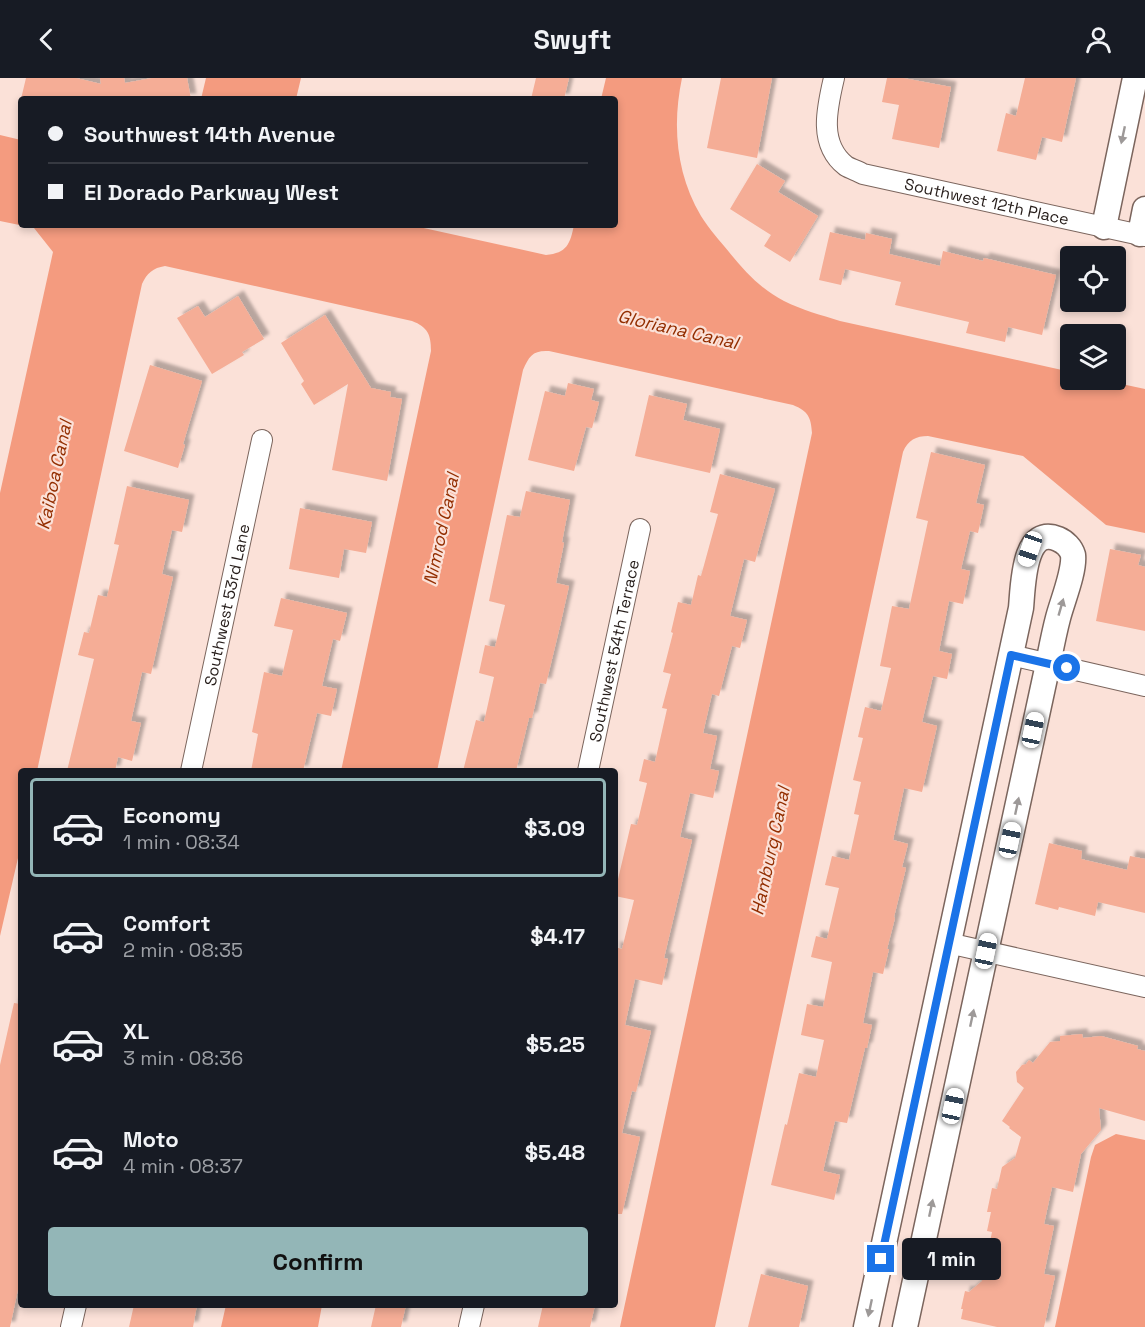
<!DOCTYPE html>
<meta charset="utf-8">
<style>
:root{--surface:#171b24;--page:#20242c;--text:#f1f3f6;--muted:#9ea1a6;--line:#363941;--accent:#93b6b7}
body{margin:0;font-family:"Space Grotesk",sans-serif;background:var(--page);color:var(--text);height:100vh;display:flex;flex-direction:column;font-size:22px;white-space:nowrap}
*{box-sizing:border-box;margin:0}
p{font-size:20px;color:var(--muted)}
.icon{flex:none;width:33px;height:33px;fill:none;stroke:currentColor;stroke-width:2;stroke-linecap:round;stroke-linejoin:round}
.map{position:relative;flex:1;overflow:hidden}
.sheet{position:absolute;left:18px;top:690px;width:600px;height:540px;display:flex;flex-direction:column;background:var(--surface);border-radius:6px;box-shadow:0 3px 9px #0003}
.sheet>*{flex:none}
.top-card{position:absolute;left:18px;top:18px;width:600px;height:132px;border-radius:6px;box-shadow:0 3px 9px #0003;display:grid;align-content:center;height:132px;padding:0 30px;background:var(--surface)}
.fabs{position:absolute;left:1060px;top:168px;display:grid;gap:12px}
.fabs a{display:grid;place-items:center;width:66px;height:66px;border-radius:6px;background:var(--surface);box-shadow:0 3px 9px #0003;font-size:30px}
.end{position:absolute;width:27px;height:27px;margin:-14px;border:8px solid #1a73e8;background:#fff;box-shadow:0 0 0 3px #fff}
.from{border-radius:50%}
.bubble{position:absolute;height:42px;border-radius:6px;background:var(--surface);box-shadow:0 3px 9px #0003;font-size:20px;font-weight:700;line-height:42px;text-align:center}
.car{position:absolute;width:18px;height:36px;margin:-18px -9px;border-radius:8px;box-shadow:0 0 4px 2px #0007;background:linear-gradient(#fff 24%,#345 0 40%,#fff 0 76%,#345 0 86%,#fff 0)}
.top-card b{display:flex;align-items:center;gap:21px;height:57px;font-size:22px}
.top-card b+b{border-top:2px solid var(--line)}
.top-card i{width:15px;height:15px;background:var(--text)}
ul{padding:10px 0 0;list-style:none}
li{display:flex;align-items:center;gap:18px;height:99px;margin:0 12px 9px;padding:0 18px;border:3px solid transparent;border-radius:6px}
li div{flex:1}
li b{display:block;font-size:22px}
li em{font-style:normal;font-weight:700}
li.current{border-color:var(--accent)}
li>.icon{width:54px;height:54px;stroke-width:1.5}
.button{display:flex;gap:12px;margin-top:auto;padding:12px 30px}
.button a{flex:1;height:69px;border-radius:6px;background:var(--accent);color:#111;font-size:24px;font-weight:700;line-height:69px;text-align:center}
header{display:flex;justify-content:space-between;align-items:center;height:78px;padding:0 30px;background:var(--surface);font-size:27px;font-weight:700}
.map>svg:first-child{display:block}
.water{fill:#f49b7f}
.building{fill:#f5ad96;filter:url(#shadow)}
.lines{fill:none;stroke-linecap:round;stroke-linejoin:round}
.minor-casing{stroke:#7b655d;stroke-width:22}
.tertiary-casing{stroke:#7b655d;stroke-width:27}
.minor{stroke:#fff;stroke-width:20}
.tertiary{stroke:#fff;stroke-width:24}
.oneway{fill:#9d9998}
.route{stroke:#1a73e8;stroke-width:8}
.labels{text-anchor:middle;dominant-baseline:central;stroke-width:4.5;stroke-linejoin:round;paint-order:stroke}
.street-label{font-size:16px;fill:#261d1a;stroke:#fbe1d8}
.water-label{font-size:18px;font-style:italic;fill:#932e01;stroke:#fbe1d8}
</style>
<header><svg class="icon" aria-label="back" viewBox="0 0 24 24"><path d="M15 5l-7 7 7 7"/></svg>Swyft<svg class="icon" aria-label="person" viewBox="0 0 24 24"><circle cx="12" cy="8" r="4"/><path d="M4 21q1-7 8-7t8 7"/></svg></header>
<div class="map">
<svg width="1145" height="1249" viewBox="0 0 1145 1249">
<defs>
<filter id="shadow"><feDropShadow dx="5.5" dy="-5.5" stdDeviation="1.5" flood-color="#0004"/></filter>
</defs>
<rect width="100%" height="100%" fill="#fbe1d8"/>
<!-- water -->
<path class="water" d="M 206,0 L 301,0 L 296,21 L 201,21 Z
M 606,0 L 682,0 C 672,47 676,96 701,138 C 709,151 720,163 729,174 C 744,193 762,212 784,223 C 802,232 821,237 840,243 L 1071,294 L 1071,302 L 1103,302 L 1145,311 L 1145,455 L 1106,447 L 1023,378 L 928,358 C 916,358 908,362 903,374 L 715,1249 L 620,1249 L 812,355 C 811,339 808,333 793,327 L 549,273 C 533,272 529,278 523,292 L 437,693 L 341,693 L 431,273 C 431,257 428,249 412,243 L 165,188 C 153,190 147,195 142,206 L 37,693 L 21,693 L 21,767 L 0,858 L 0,415 L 53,174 L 34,150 L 0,143 L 0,57 L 21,62 L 21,147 L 410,147 L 546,177 C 567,175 570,166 574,147 L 615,147 L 615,21 L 601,21 Z
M 1116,1056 L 1145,1062 L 1145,1249 L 1055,1249 L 1091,1079 L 1095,1067 Z
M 226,1227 L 322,1227 L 318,1249 L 221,1249 Z"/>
<!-- building -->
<path class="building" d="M 26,0 L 76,0 L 101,6 L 100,0 L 124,0 L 125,5 L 152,0 L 187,0 L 191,21 L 21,21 Z
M 536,0 L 569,0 L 564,21 L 531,21 Z
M 721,0 L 772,0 L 757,80 L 707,70 Z
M 887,0 L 903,0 L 951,9 L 939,70 L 892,61 L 899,27 L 882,24 Z
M 1025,0 L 1076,0 L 1062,64 L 1042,59 L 1036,82 L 997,73 L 1006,35 L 1016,38 Z
M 757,86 L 785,103 L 778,114 L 818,138 L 790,184 L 764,168 L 771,157 L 730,131 Z
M 830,154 L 865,162 L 866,155 L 892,161 L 889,176 L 940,188 L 943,173 L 983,183 L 984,180 L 1056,197 L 1042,257 L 1008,249 L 1005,264 L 966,255 L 969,244 L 895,227 L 901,204 L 845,191 L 841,207 L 819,202 Z
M 238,218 L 264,261 L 242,274 L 244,277 L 212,296 L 177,240 L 198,228 L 205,239 Z
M 325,237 L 371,310 L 391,314 L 390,319 L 402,321 L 387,403 L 332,392 L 348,306 L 314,327 L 301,306 L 304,303 L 281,265 Z
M 150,287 L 202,303 L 183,366 L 185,367 L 178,390 L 124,373 Z
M 568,305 L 594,311 L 591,322 L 599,324 L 592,350 L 586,349 L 574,393 L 528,382 L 545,313 L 565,318 Z
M 649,317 L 687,326 L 683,342 L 720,351 L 710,395 L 635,378 Z
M 931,374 L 985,387 L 976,425 L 984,427 L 978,455 L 970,453 L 961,491 L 970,493 L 963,526 L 949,523 L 939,573 L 952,576 L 947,601 L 933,598 L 922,644 L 937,648 L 922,714 L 904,710 L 893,762 L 908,766 L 902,789 L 906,790 L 894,839 L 895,840 L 887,871 L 889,871 L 883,896 L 873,894 L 863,945 L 872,947 L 867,970 L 865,970 L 847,1045 L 835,1043 L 823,1093 L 840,1097 L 834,1122 L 771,1107 L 785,1046 L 787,1047 L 799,995 L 816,999 L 824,962 L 801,957 L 807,926 L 823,929 L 832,884 L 811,879 L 816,858 L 827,861 L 839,810 L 825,807 L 832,778 L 849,782 L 859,737 L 854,736 L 861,704 L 853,702 L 863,660 L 858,659 L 865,629 L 881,633 L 891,590 L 880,588 L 892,528 L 909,531 L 928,443 L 916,440 Z
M 720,396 L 775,411 L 755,484 L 744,481 L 730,538 L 747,542 L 740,570 L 732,568 L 719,618 L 712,616 L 703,655 L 717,658 L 710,691 L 719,693 L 713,720 L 690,715 L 680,759 L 692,762 L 664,880 L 668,881 L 662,907 L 635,901 L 625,947 L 651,953 L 636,1014 L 632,1013 L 622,1055 L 640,1059 L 622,1136 L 615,1136 L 615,869 L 622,871 L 634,822 L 615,818 L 615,814 L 631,746 L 637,747 L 647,705 L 639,703 L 644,681 L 655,684 L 667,631 L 662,630 L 671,596 L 663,594 L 673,555 L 671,554 L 678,524 L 691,527 L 698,497 L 701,498 L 718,436 L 710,434 Z
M 127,408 L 189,422 L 182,454 L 172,452 L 162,496 L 173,499 L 151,596 L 142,594 L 131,643 L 141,645 L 132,683 L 118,679 L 115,693 L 67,693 L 94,581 L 78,577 L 84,554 L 89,555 L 98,517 L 107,519 L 119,467 L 114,466 Z
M 526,413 L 570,422 L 562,464 L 564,465 L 556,505 L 569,508 L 560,548 L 546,606 L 540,605 L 532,640 L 529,640 L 516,693 L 463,693 L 476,642 L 484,644 L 494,599 L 479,595 L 485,567 L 495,569 L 505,527 L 489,523 L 507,437 L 520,439 Z
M 300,430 L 372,444 L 366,475 L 344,471 L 339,500 L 289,491 Z
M 1110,471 L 1141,477 L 1138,487 L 1145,489 L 1145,553 L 1096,543 Z
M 281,520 L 347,535 L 340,563 L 333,561 L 322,608 L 337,611 L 331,638 L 317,635 L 303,693 L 251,693 L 258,656 L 252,654 L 264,594 L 282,598 L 293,552 L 274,548 Z
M 1049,765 L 1082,773 L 1081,781 L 1127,792 L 1130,778 L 1145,781 L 1145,835 L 1098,824 L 1095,838 L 1059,829 L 1058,832 L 1035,826 Z
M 14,925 L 21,926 L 21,1197 L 10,1249 L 0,1249 L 0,987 Z
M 1082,956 L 1083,960 L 1101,958 L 1138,968 L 1137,971 L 1145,973 L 1145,1043 L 1099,1030 L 1101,1052 L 1081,1076 L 1073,1114 L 1052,1109 L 1044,1146 L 1054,1148 L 1044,1196 L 1055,1198 L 1044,1249 L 997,1249 L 961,1241 L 963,1231 L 961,1231 L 965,1213 L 969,1214 L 982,1203 L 992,1154 L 987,1153 L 991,1134 L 987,1134 L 992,1110 L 997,1111 L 1002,1089 L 1015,1080 L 1021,1059 L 1009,1050 L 1010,1049 L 1002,1043 L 1024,1010 L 1017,1004 L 1016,994 L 1022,987 L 1026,986 L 1029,982 L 1033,985 L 1050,964 L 1060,963 L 1060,958 Z
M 761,1196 L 808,1208 L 799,1249 L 748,1249 Z
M 134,1227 L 197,1227 L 193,1249 L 129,1249 Z
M 376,1227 L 406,1227 L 401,1249 L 371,1249 Z
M 543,1227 L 595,1227 L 590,1249 L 538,1249 Z"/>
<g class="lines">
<defs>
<g id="minor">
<path id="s1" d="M 834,0 C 827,30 818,66 846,88 C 851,91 858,93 863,96 L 1145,158"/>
<path d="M 1011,577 L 1145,608"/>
<path id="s2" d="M 191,693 L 262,362"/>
<path id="s3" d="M 588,693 L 640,451"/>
<path d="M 948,865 L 1145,909"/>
<path d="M 71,1249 L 76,1227"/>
<path d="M 469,1249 L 474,1227"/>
</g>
<path id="tertiary" d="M 1104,149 L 1135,0
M 1140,156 L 1145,131
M 866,1249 L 1021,530 C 1023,510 1023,446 1058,461 C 1065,464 1071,470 1073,477 C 1075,493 1062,524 1058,540 C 1054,555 1051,571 1048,586 L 905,1249"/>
</defs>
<!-- minor casing -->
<use href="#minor" class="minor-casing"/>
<!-- tertiary casing -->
<use href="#tertiary" class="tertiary-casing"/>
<!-- minor -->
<use href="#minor" class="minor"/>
<!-- tertiary -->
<use href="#tertiary" class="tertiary"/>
</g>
<!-- one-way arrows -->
<defs><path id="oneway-solid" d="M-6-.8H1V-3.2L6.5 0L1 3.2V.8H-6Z" transform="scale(1.5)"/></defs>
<g class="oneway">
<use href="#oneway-solid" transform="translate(1123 57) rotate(102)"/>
<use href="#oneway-solid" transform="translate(1061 529) rotate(-74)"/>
<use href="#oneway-solid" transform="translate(1017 728) rotate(-78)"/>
<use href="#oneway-solid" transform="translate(972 940) rotate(-78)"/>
<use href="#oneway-solid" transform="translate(931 1130) rotate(-78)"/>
<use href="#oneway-solid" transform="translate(870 1230) rotate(102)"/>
</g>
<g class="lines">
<!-- route -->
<path class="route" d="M 881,1181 L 1011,577 L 1067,590"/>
</g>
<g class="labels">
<!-- street labels -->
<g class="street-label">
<text stroke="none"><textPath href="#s1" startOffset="240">Southwest 12th Place</textPath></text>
<text stroke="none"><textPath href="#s2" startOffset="170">Southwest 53rd Lane</textPath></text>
<text stroke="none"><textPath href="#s3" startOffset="123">Southwest 54th Terrace</textPath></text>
</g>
<!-- water labels -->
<g class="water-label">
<text transform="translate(678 251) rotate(13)">Gloriana Canal</text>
<text transform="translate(54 397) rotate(-78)">Kaiboa Canal</text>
<text transform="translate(441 451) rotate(-78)">Nimrod Canal</text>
<text transform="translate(770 773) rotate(-78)">Hamburg Canal</text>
</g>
</g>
</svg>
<div class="fabs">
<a><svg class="icon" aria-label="locate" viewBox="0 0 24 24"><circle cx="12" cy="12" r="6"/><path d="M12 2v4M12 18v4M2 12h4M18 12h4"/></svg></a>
<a><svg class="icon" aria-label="layers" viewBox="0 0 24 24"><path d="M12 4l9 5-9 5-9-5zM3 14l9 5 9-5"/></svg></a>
</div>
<i class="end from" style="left:1067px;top:590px"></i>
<i class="end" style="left:881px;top:1181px"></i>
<div class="bubble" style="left:902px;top:1160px;width:99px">1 min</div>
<i class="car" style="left:1030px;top:471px;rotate:199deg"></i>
<i class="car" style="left:1033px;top:652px;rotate:12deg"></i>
<i class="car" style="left:1010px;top:762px;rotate:12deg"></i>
<i class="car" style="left:986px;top:873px;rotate:12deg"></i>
<i class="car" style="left:953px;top:1028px;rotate:12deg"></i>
<div class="top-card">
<b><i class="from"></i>Southwest 14th Avenue</b>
<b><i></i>El Dorado Parkway West</b>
</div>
<section class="sheet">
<ul>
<li class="current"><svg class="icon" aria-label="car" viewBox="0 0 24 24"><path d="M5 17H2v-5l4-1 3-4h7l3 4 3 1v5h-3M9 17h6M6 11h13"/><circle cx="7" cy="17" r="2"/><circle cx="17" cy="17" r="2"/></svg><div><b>Economy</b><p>1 min · 08:34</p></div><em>$3.09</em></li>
<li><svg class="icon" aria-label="car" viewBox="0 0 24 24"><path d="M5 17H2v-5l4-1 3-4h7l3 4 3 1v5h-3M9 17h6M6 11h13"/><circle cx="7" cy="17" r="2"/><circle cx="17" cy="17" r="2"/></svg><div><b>Comfort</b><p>2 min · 08:35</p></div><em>$4.17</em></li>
<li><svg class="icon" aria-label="car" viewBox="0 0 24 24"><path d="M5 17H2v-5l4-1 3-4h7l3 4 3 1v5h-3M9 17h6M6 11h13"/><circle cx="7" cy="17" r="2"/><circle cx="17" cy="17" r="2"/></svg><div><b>XL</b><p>3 min · 08:36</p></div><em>$5.25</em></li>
<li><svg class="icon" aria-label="car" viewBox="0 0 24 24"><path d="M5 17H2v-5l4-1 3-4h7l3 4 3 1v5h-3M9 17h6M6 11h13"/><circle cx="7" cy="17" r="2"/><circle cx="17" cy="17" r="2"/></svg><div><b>Moto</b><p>4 min · 08:37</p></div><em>$5.48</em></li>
</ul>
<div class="button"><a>Confirm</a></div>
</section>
</div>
